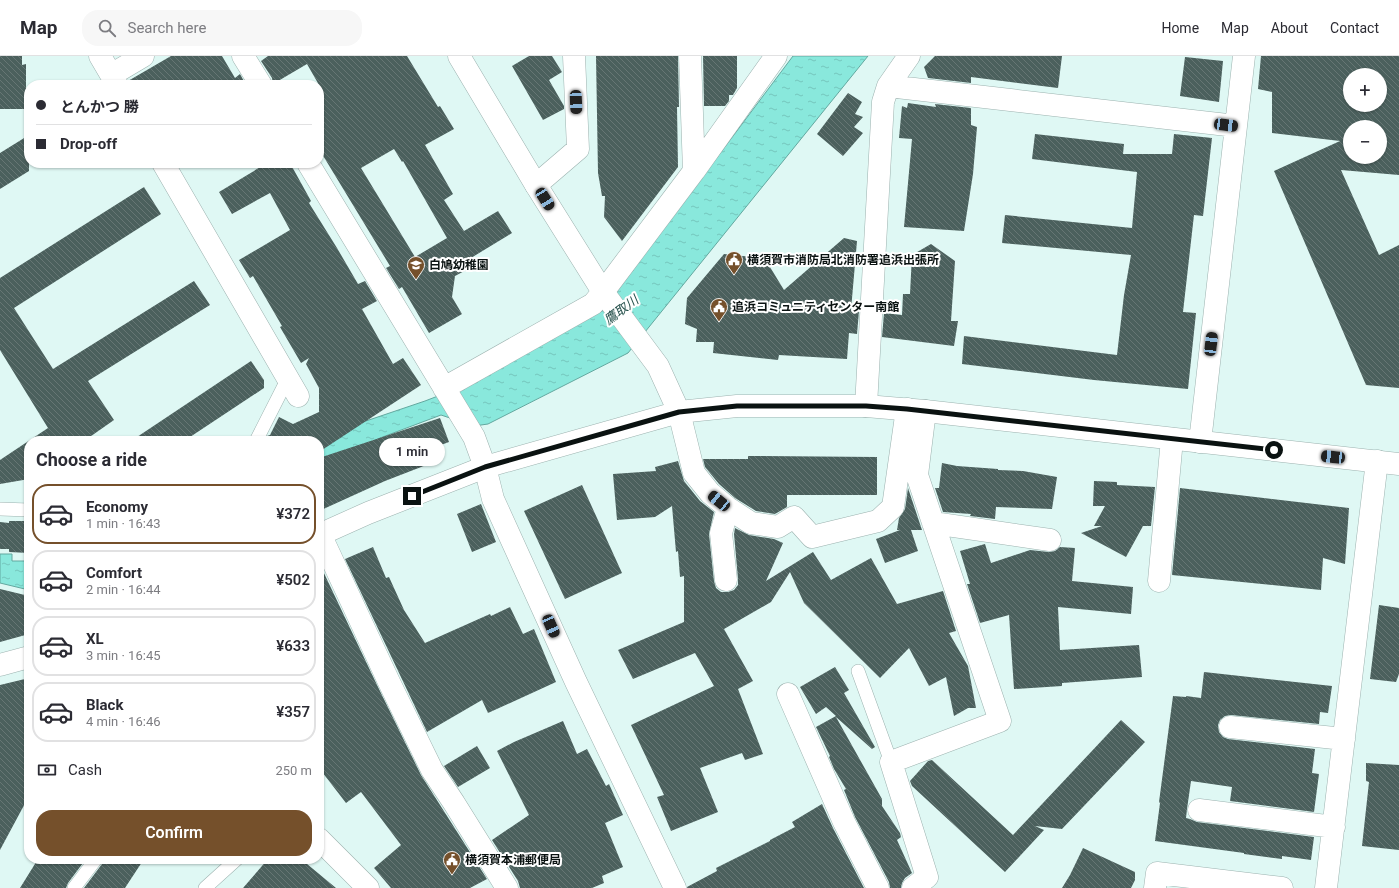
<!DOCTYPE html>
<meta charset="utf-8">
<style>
:root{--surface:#fff;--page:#f7f7f7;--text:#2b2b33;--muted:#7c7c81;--line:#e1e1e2;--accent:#75502b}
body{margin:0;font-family:Roboto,"Noto Sans JP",sans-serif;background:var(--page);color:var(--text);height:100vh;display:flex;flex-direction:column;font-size:15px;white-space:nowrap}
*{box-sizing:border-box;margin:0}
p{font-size:13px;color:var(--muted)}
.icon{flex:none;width:22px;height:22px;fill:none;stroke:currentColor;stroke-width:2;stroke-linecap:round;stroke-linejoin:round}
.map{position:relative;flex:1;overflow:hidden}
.details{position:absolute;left:24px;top:380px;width:300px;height:428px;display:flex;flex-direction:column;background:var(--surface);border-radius:16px;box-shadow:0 1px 3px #0004}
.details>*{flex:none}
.banner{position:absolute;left:24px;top:24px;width:300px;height:88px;border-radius:16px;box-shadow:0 1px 3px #0004;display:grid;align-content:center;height:88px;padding:0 12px;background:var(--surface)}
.fabs{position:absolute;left:1343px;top:12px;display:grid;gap:8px}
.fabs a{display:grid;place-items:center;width:44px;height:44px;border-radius:50%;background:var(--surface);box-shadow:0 1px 3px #0004;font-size:20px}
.end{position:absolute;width:18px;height:18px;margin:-9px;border:5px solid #0a1211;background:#fff;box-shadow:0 0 0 2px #fff}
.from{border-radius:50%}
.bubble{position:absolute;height:28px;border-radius:14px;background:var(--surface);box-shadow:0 1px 3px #0004;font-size:13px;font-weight:600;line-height:28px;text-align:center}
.car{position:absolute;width:12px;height:24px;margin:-12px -6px;border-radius:5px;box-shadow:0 0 3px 1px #0007;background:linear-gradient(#222 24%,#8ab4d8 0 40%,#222 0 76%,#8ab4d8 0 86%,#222 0)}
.banner b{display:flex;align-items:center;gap:14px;height:38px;font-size:15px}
.banner b+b{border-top:1px solid var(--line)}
.banner i{width:10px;height:10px;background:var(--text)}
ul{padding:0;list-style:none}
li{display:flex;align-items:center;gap:12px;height:60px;margin:0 8px 6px;padding:0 4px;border:2px solid var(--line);border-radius:16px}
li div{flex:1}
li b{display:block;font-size:15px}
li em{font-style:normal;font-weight:600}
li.selected{border-color:var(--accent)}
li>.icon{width:36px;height:36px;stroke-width:1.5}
h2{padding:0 12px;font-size:18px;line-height:48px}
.pay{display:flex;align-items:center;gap:10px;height:44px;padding:0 12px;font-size:15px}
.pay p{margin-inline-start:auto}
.button{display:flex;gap:8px;margin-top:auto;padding:8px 12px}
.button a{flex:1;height:46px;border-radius:16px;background:var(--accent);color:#fff;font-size:16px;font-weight:600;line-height:46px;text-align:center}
header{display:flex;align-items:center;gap:24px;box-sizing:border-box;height:56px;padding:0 20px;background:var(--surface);border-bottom:1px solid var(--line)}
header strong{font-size:19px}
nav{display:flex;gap:22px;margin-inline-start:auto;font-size:14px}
.search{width:280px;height:36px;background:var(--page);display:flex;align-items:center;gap:10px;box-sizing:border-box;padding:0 14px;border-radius:16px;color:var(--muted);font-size:15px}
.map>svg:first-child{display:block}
.water{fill:url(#water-ripples);stroke:#63a89f}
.building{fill:url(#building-back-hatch);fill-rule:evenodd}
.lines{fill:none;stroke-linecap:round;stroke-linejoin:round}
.lane-casing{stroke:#9cb2af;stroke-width:14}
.street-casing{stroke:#9cb2af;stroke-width:23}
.secondary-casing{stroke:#9cb2af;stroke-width:23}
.lane{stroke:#fff;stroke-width:13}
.street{stroke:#fff;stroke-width:22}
.secondary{stroke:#fff;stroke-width:22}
.route{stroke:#0a1211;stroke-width:5}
.labels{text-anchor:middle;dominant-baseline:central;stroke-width:4;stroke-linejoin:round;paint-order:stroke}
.poi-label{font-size:12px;font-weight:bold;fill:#0a1211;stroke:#fff;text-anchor:start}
.water-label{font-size:13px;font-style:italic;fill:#26514c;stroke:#fff}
</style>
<header>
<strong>Map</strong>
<div class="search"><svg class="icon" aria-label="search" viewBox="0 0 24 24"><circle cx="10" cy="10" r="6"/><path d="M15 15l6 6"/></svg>Search here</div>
<nav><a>Home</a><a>Map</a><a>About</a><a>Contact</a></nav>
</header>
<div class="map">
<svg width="1399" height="832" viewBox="0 0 1399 832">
<defs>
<pattern id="water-ripples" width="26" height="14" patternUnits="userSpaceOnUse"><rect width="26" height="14" fill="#89e8dc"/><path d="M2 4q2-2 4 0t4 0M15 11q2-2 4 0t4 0" fill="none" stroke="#75c6bc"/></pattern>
<pattern id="building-back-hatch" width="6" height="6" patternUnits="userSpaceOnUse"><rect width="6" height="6" fill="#4b605d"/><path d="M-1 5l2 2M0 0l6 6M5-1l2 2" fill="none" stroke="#667674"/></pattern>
</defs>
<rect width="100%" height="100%" fill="#dff8f4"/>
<!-- water -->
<path class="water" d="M 793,0 L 868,0 L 628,297 L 488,368 L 474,370 L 441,359 L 380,382 L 319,411 L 319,387 L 360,367 L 425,345 L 464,330 L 602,255 Z
M 0,498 L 12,498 L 12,505 L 29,505 L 29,534 L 0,527 Z"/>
<!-- building -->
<path class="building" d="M 0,0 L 22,0 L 22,9 L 26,8 L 26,53 L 0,53 Z
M 171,0 L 222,0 L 235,22 L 240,18 L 246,29 L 129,29 L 128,25 Z
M 268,0 L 407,0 L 438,51 L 440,50 L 454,73 L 425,89 L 453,138 L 444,144 L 464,175 L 498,155 L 512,177 L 466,205 L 470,212 L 455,220 L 452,241 L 462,258 L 429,277 L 402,231 L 399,233 L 386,212 L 390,210 L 319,93 L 319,29 L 307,8 L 273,28 L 272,22 L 261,5 ZM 394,93 L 402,106 L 403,105 L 447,182 L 415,201 L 361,112 Z
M 529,0 L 552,0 L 562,16 L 549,24 L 564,50 L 564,53 L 543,64 L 512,10 Z
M 596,0 L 678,0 L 679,51 L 677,51 L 678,111 L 622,185 L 604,161 L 605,140 L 602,140 L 598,117 Z
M 703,0 L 737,0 L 737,32 L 733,39 L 729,39 L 729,45 L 725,50 L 704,50 Z
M 935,0 L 1062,0 L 1058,32 L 971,21 L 971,27 L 928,22 L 924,11 Z
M 1261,0 L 1399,0 L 1399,119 L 1341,114 L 1379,199 L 1399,189 L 1399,332 L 1366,329 L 1274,115 L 1340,85 L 1272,77 L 1272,36 L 1258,33 ZM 1350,19 L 1380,19 L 1380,49 L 1350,49 ZM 1350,71 L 1380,71 L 1380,101 L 1350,101 Z
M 1185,1 L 1223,5 L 1219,46 L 1180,40 Z
M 848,37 L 862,46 L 855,58 L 863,61 L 854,71 L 863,77 L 843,100 L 817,78 Z
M 908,47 L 936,51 L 935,48 L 971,52 L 971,69 L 977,71 L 973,118 L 964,175 L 904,171 L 912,83 L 899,82 L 902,50 L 907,52 Z
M 1035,78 L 1124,88 L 1123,98 L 1172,98 L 1174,78 L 1212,82 L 1203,160 L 1194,159 L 1183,256 L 1196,257 L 1188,333 L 1094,324 L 962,308 L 964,280 L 1117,299 L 1124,239 L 1131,199 L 1002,187 L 1005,159 L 1132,172 L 1137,116 L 1032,103 Z
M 29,79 L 29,115 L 0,133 L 0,97 Z
M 267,107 L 290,107 L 311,145 L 309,147 L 337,192 L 358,228 L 365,225 L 377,245 L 362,253 L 393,308 L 403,302 L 421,329 L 319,396 L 319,385 L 265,385 L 267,380 L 270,379 L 279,361 L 293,368 L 319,356 L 319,332 L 306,308 L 309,302 L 301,307 L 280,271 L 282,270 L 253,220 L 250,222 L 239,204 L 290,174 L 270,137 L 232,158 L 219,136 Z
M 144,131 L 161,158 L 14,252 L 53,313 L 194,225 L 210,249 L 88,325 L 114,364 L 84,385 L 29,385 L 29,423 L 0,428 L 0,404 L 48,372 L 0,294 L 0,222 Z
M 844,182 L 857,185 L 851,254 L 859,255 L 857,278 L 849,277 L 847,303 L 779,299 L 778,304 L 713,297 L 714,286 L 696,286 L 697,273 L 685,268 L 687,242 L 724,198 L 770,203 L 770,211 L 784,234 Z
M 931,188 L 955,205 L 951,265 L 958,265 L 954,290 L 882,281 L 884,257 L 902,259 L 903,238 L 910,238 L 912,199 Z
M 251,305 L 264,324 L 264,332 L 184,385 L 131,385 Z
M 440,362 L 449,386 L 430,393 L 434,406 L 385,425 L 319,455 L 319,402 Z
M 748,400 L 877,401 L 877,439 L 787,439 L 787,451 L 775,458 L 756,455 L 735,442 L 719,428 L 705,411 L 703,403 L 748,403 Z
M 678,405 L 684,425 L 700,445 L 714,456 L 709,478 L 714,525 L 716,532 L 721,536 L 728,536 L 734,534 L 738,529 L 738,523 L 734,478 L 735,472 L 749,479 L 774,483 L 783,487 L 766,525 L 813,496 L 831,524 L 871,502 L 897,548 L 943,535 L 956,575 L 949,577 L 968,610 L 976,652 L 968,652 L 954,660 L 946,621 L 929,630 L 909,592 L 880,622 L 804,547 L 790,516 L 771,546 L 724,573 L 753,625 L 738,633 L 763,698 L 745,704 L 742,697 L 700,712 L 718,756 L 671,775 L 657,741 L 664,739 L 631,669 L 714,630 L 695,597 L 633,623 L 618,594 L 684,566 L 684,520 L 680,521 L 678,495 L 676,496 L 672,450 L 655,461 L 617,464 L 613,418 L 656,415 L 655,411 Z
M 942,407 L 957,410 L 998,413 L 998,414 L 1023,415 L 1057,421 L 1052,453 L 996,451 L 995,463 L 970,460 L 971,458 L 943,456 L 935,432 L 939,432 Z
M 1094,425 L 1117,426 L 1117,429 L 1155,431 L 1151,470 L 1143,470 L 1126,501 L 1081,477 L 1102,470 L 1094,470 L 1105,450 L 1093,450 Z
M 582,429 L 622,517 L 565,543 L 524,455 Z
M 908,432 L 922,474 L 911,474 L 918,495 L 885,507 L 876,483 L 900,474 L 897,474 L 899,462 L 905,453 Z
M 1180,432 L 1349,452 L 1345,508 L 1323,502 L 1321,534 L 1172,519 Z
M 481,448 L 496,486 L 472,496 L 457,458 Z
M 9,465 L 29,465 L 29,497 L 9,496 L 9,493 L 0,493 L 0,466 L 9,467 Z
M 985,488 L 991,507 L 1030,494 L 1049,496 L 1055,495 L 1060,491 L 1075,492 L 1072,525 L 1133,531 L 1131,558 L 1058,551 L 1060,594 L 1139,589 L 1142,621 L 1062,627 L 1062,630 L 1014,633 L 1009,559 L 980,567 L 967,528 L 970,528 L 960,495 Z
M 373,491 L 386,522 L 389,521 L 404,554 L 425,587 L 490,558 L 491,560 L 510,551 L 523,578 L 534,573 L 556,626 L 488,657 L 482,644 L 427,676 L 345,503 Z
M 322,513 L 378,631 L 421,719 L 487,823 L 470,832 L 391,832 L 374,812 L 401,789 L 361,736 L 346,747 L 319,712 L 319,514 Z
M 0,533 L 29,540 L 29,578 L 0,586 Z
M 1379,549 L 1399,552 L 1399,618 L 1396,626 L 1370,623 Z
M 835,611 L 849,634 L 844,637 L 875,691 L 872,693 L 836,661 L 882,743 L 882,750 L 900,777 L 901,781 L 897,784 L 912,817 L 905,822 L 902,827 L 901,832 L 890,832 L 889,826 L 855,761 L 844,734 L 846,733 L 834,713 L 829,701 L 830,700 L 816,671 L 836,660 L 826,651 L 816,658 L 800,631 Z
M 1204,616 L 1332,630 L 1328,657 L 1320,656 L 1319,668 L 1231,659 L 1225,660 L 1220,664 L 1218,669 L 1219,676 L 1223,681 L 1228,683 L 1315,693 L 1312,717 L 1319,718 L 1314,756 L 1230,745 L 1232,731 L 1191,725 L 1187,753 L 1186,762 L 1190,763 L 1197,766 L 1314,781 L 1311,804 L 1282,800 L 1282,803 L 1244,798 L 1244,797 L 1155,785 L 1160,747 L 1159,746 L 1173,640 L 1186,641 L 1186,640 L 1201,642 Z
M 29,622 L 29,740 L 0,794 L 0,629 Z
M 1121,664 L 1145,686 L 1062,773 L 1035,770 L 1044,774 L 1005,816 L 912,730 L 910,725 L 928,705 L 932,704 L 1013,779 Z
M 563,665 L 577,698 L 587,693 L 606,730 L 609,728 L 623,759 L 605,767 L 623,811 L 602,820 L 604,827 L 592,832 L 520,832 L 518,825 L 492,784 L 529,759 L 497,695 L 514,686 Z
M 477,690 L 490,712 L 458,731 L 444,710 Z
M 1366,707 L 1399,709 L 1399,794 L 1362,790 L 1369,726 L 1366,725 Z
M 822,748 L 833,772 L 864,832 L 687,832 L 687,831 L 717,815 L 716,812 L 770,785 L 770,784 L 795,771 L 792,766 Z
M 1083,792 L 1135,816 L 1135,824 L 1131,832 L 1062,832 L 1070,819 Z
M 38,803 L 86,803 L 68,827 L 66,832 L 20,832 Z
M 104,803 L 144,803 L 125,832 L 84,832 L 102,808 Z
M 268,803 L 301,803 L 336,832 L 243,832 Z"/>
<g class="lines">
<defs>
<path id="lane" d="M 256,385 L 288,322
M 0,453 L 29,454
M 858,615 L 891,706
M 74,832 L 96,803
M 205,832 L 237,803"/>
<path id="street" d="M 100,0 L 117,29
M 243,0 L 261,29
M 690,0 L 694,115
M 111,19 L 143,0
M 888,30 L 1236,70
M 163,107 L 298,340
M 308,107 L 474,381 L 485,411 L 493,443 L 576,626 L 675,832
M 536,129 L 578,93 L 574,0
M 444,332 L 593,248 L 603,236 L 694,115 L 776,0
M 866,350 L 883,46 L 888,30 L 909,0
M 679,356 L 694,417 L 710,437 L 728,452 L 751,467 L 778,471 L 794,461 L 812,481 L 878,465 L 893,451 L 907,353
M 1200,386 L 1244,0
M 933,467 L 1050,484
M 320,478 L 389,626 L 432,714 L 454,747 L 507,832
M 726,524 L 721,477 L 728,452
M 1159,525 L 1172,383
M 788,638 L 844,766 L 878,832
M 1230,671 L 1344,683
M 1199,754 L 1334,771
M 319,783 L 368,832
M 913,832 L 927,821 L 891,706 L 1000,665 L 917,419 L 925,355
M 1155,832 L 1157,817 L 1282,832
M 1326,832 L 1377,405"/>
<path id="secondary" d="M 459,0 L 536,129 L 603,236 L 658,310 L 679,356
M 319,479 L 368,457 L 485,411 L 679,356 L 737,350 L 866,350 L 925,355 L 1399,408
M 0,609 L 29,601"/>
</defs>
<!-- lane casing -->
<use href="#lane" class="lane-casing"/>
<!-- street casing -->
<use href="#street" class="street-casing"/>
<!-- secondary casing -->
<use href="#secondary" class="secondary-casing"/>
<!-- lane -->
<use href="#lane" class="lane"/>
<!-- street -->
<use href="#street" class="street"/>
<!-- secondary -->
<use href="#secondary" class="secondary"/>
</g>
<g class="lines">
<!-- route -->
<path class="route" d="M 412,440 L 485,411 L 679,356 L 737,350 L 866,350 L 907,353 L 1274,394"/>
</g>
<!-- icons -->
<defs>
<symbol id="civic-pin" viewBox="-11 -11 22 30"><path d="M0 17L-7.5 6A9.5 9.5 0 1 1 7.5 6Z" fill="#75502b" stroke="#fff"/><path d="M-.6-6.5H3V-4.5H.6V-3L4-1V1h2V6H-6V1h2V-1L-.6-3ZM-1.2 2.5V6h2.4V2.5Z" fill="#fff"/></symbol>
<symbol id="school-pin" viewBox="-11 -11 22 30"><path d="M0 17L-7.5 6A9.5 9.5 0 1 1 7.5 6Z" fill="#75502b" stroke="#fff"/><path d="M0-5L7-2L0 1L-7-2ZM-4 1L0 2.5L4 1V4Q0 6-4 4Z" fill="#fff"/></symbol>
</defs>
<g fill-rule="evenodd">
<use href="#civic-pin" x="724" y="194" width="20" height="27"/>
<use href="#school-pin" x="406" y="199" width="20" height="27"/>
<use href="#civic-pin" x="709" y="241" width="20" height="27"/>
<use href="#civic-pin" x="442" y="794" width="20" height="27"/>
</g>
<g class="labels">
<!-- poi labels -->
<g class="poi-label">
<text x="747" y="204">横須賀市消防局北消防署追浜出張所</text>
<text x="429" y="209">白鳩幼稚園</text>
<text x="732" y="251">追浜コミュニティセンター南館</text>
<text x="465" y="804">横須賀本浦郵便局</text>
</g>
<!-- water labels -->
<g class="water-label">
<text transform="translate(621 254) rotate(-37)">鷹取川</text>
</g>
</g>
</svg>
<div class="fabs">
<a>+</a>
<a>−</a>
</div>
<i class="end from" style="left:1274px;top:394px"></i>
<i class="end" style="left:412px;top:440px"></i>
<div class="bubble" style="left:379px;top:382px;width:66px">1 min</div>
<i class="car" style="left:576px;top:46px;rotate:178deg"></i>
<i class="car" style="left:1226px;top:69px;rotate:97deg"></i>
<i class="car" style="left:545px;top:143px;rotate:148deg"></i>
<i class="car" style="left:1211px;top:288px;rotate:7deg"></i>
<i class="car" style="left:1333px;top:401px;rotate:276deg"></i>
<i class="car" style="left:719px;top:445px;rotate:309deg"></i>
<i class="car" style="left:551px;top:570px;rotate:156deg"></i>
<div class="banner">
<b><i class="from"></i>とんかつ 勝</b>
<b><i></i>Drop-off</b>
</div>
<section class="details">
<h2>Choose a ride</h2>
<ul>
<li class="selected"><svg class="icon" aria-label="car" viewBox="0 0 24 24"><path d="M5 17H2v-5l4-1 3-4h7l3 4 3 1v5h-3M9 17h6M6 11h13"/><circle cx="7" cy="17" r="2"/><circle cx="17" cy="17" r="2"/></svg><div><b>Economy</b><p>1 min · 16:43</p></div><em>¥372</em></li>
<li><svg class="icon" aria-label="car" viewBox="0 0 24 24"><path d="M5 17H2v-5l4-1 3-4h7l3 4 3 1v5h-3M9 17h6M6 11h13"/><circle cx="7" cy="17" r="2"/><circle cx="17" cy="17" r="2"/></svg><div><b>Comfort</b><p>2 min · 16:44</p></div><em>¥502</em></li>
<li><svg class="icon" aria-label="car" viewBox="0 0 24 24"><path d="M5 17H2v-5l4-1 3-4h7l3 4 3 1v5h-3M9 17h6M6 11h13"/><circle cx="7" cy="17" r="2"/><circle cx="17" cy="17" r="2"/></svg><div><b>XL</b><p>3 min · 16:45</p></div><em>¥633</em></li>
<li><svg class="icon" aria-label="car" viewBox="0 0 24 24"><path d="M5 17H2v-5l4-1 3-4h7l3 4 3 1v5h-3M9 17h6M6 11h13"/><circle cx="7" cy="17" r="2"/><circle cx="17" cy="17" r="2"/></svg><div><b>Black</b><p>4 min · 16:46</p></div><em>¥357</em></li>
</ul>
<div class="pay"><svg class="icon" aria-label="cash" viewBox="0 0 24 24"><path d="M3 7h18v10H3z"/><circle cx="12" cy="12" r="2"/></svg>Cash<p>250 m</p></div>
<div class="button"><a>Confirm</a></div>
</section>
</div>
